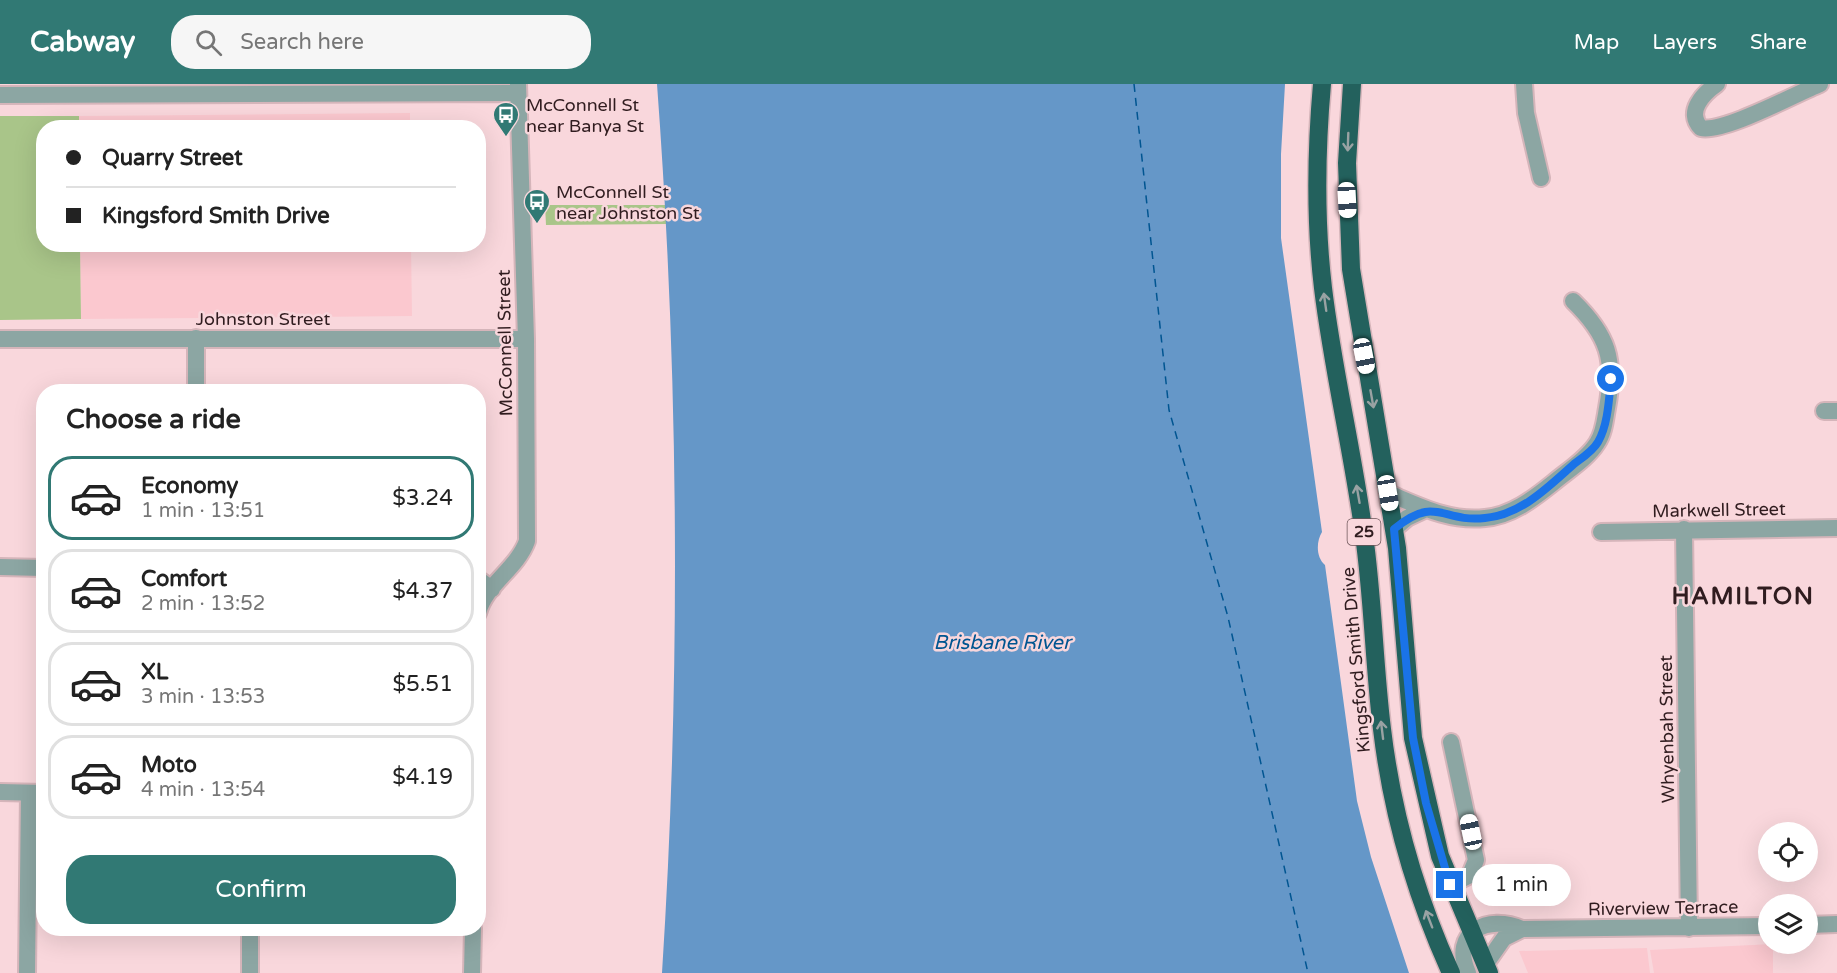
<!DOCTYPE html>
<meta charset="utf-8">
<style>
:root{--surface:#fff;--page:#f6f6f6;--text:#222;--muted:#767676;--line:#e0e0e0;--accent:#317974}
body{margin:0;font-family:"Varela Round",sans-serif;background:var(--page);color:var(--text);height:100vh;display:flex;flex-direction:column;font-size:22px;white-space:nowrap}
*{box-sizing:border-box;margin:0}
p{font-size:20px;color:var(--muted)}
.icon{flex:none;width:33px;height:33px;fill:none;stroke:currentColor;stroke-width:2;stroke-linecap:round;stroke-linejoin:round}
.map{position:relative;flex:1;overflow:hidden}
.side{position:absolute;left:36px;top:300px;width:450px;height:552px;display:flex;flex-direction:column;background:var(--surface);border-radius:24px;box-shadow:0 6px 24px #0002}
.side>*{flex:none}
.guide{position:absolute;left:36px;top:36px;width:450px;height:132px;border-radius:24px;box-shadow:0 6px 24px #0002;display:grid;align-content:center;height:132px;padding:0 30px;background:var(--surface)}
.controls{position:absolute;left:1758px;top:738px;display:grid;gap:12px}
.controls a{display:grid;place-items:center;width:60px;height:60px;border-radius:50%;background:var(--surface);box-shadow:0 6px 24px #0002;font-size:30px}
.end{position:absolute;width:27px;height:27px;margin:-14px;border:8px solid #1a73e8;background:#fff;box-shadow:0 0 0 3px #fff}
.from{border-radius:50%}
.bubble{position:absolute;height:42px;border-radius:21px;background:var(--surface);box-shadow:0 6px 24px #0002;font-size:20px;font-weight:600;line-height:42px;text-align:center}
.car{position:absolute;width:18px;height:36px;margin:-18px -9px;border-radius:8px;box-shadow:0 0 4px 2px #0007;background:linear-gradient(#fff 24%,#345 0 40%,#fff 0 76%,#345 0 86%,#fff 0)}
.guide b{display:flex;align-items:center;gap:21px;height:57px;font-size:22px}
.guide b+b{border-top:2px solid var(--line)}
.guide i{width:15px;height:15px;background:var(--text)}
ul{padding:0;list-style:none}
li{display:flex;align-items:center;gap:18px;height:84px;margin:0 12px 9px;padding:0 18px;border:3px solid var(--line);border-radius:24px}
li div{flex:1}
li b{display:block;font-size:22px}
li em{font-style:normal;font-weight:600}
li.selected{border-color:var(--accent)}
li>.icon{width:54px;height:54px;stroke-width:1.5}
h2{padding:0 30px;font-size:27px;line-height:72px}
.cta{display:flex;gap:12px;margin-top:auto;padding:12px 30px}
.cta a{flex:1;height:69px;border-radius:24px;background:var(--accent);color:#fff;font-size:24px;font-weight:600;line-height:69px;text-align:center}
header{display:flex;align-items:center;gap:36px;box-sizing:border-box;height:84px;padding:0 30px;background:var(--accent);color:#fff}
header strong{font-size:28px}
nav{display:flex;gap:33px;margin-inline-start:auto;font-size:21px}
.search{width:420px;height:54px;background:var(--page);display:flex;align-items:center;gap:15px;box-sizing:border-box;padding:0 21px;border-radius:24px;color:var(--muted);font-size:22px}
.map>svg:first-child{display:block}
.built{fill:#fbc8cf}
.green{fill:#a9c589}
.water{fill:#6597c8}
.lines{fill:none;stroke-linecap:round;stroke-linejoin:round}
.ferry{stroke:#005591;stroke-width:1.5;stroke-dasharray:8 6;stroke-linecap:butt}
.minor-casing{stroke:#d5b5ba;stroke-width:20}
.highway-casing{stroke:#d5b5ba;stroke-width:21}
.minor{stroke:#8ca6a3;stroke-width:16}
.highway{stroke:#23615d;stroke-width:18}
.oneway{stroke:#99a2a3}
.route{stroke:#1a73e8;stroke-width:8}
.labels{text-anchor:middle;dominant-baseline:central;stroke-width:5;stroke-linejoin:round;paint-order:stroke}
.shield{fill:#f9d7dc;stroke:#6c5458;stroke-width:1.5}
.shield-label{font-size:16px;font-weight:bold;fill:#301c1f}
.poi-label{font-size:18px;fill:#301c1f;stroke:#f9d7dc;text-anchor:start}
.street-label{font-size:18px;fill:#301c1f;stroke:#f9d7dc}
.water-label{font-size:20px;font-style:italic;fill:#005591;stroke:#f9d7dc}
.district-label{font-size:24px;font-weight:bold;letter-spacing:1.5px;fill:#301c1f;stroke:#f9d7dc}
</style>
<header>
<strong>Cabway</strong>
<div class="search"><svg class="icon" aria-label="search" viewBox="0 0 24 24"><circle cx="10" cy="10" r="6"/><path d="M15 15l6 6"/></svg>Search here</div>
<nav><a>Map</a><a>Layers</a><a>Share</a></nav>
</header>
<div class="map">
<svg width="1837" height="889" viewBox="0 0 1837 889">
<rect width="100%" height="100%" fill="#f9d7dc"/>
<!-- built -->
<path class="built" d="M 410,29 L 410,43 L 79,44 L 79,32 Z
M 80,161 L 411,161 L 412,232 L 81,235 Z
M 1773,860 L 1773,889 L 1654,889 L 1650,866 Z
M 1647,864 L 1650,889 L 1528,889 L 1519,867 Z"/>
<!-- green -->
<path class="green" d="M 0,32 L 79,32 L 79,43 L 44,44 L 44,160 L 80,161 L 81,235 L 0,236 Z
M 545,121 L 666,121 L 666,140 L 546,141 Z"/>
<!-- water -->
<path class="water" d="M 657,0 L 1285,0 L 1281,70 L 1281,154 L 1322,448 C 1316,458 1316,473 1325,481 L 1357,717 L 1371,773 L 1409,889 L 662,889 C 681,594 679,295 657,0 Z"/>
<g class="lines">
<!-- ferry -->
<path class="ferry" d="M 1134,0 L 1169,326 L 1228,533 L 1308,889"/>
<defs>
<path id="minor" d="M 1524,0 L 1526,29 L 1541,94
M 1717,0 C 1704,9 1685,28 1701,44 C 1724,49 1795,10 1820,0
M 0,11 L 518,9
M 0,255 L 526,255
M 196,308 L 196,254
M 1824,327 L 1837,327
M 1388,409 C 1419,422 1450,438 1485,434 C 1511,432 1533,415 1553,399 C 1567,387 1587,375 1597,359 C 1604,349 1605,335 1607,324 C 1616,276 1608,251 1573,217
M 1394,445 L 1407,434 L 1424,426
M 1684,445 L 1689,844
M 1601,448 L 1837,444
M 0,483 L 44,484
M 478,495 L 492,505
M 478,529 C 485,501 517,485 527,457 L 526,255 L 518,0
M 0,708 L 44,709
M 1450,801 L 1470,791 L 1476,776 L 1451,658
M 1808,841 L 1837,840
M 1485,881 L 1504,854 L 1522,845 L 1768,842
M 27,889 L 29,709
M 250,889 L 250,844
M 472,889 L 473,844
M 1468,889 C 1450,848 1488,830 1522,845"/>
<path id="highway" d="M 1322,0 C 1316,68 1315,136 1323,204 C 1333,287 1353,368 1364,451 C 1373,515 1374,580 1382,645 C 1392,729 1416,812 1451,889
M 1352,0 L 1347,79 L 1351,185 L 1397,464 L 1413,654 L 1440,772 L 1489,889"/>
</defs>
<!-- minor casing -->
<use href="#minor" class="minor-casing"/>
<!-- highway casing -->
<use href="#highway" class="highway-casing"/>
<!-- minor -->
<use href="#minor" class="minor"/>
<!-- highway -->
<use href="#highway" class="highway"/>
</g>
<!-- one-way arrows -->
<defs><path id="oneway-shaft" d="M-6 0H5M1.5-3L5.5 0L1.5 3" fill="none" stroke-width="1.6" stroke-linecap="round" stroke-linejoin="round" transform="scale(1.5)"/></defs>
<g class="oneway">
<use href="#oneway-shaft" transform="translate(1348 58) rotate(92)"/>
<use href="#oneway-shaft" transform="translate(1325 218) rotate(-98)"/>
<use href="#oneway-shaft" transform="translate(1372 315) rotate(80)"/>
<use href="#oneway-shaft" transform="translate(1358 410) rotate(-100)"/>
<use href="#oneway-shaft" transform="translate(1382 646) rotate(-97)"/>
<use href="#oneway-shaft" transform="translate(1429 835) rotate(-111)"/>
</g>
<g class="lines">
<!-- route -->
<path class="route" d="M 1450,801 L 1426,719 L 1413,654 L 1394,445 C 1437,410 1441,439 1485,434 C 1521,431 1548,403 1574,380 C 1582,374 1593,367 1598,358 C 1608,341 1609,315 1611,295"/>
</g>
<!-- icons -->
<defs>
<symbol id="bus-pin" viewBox="-11 -11 22 30"><path d="M0 17L-7.5 6A9.5 9.5 0 1 1 7.5 6Z" fill="#317974" stroke="#f9d7dc"/><path d="M-5-6H5V4H4V6H2V4H-2V6H-4V4H-5ZM-3.5-4V0h7V-4ZM-3.5 1.2v1.5H-2V1.2ZM2 1.2v1.5H3.5V1.2Z" fill="#fff"/></symbol>
</defs>
<g fill-rule="evenodd">
<use href="#bus-pin" x="491" y="16" width="30" height="40"/>
<use href="#bus-pin" x="522" y="103" width="30" height="40"/>
</g>
<g class="labels">
<!-- shield labels -->
<rect class="shield" x="1347.5" y="435" width="33" height="26" rx="4.5"/>
<g class="shield-label">
<text x="1364" y="448">25</text>
</g>
<!-- poi labels -->
<g class="poi-label">
<text x="526" y="21">McConnell St<tspan x="526" dy="21">near Banya St</tspan></text>
<text x="556" y="108">McConnell St<tspan x="556" dy="21">near Johnston St</tspan></text>
</g>
<!-- street labels -->
<g class="street-label">
<text x="263" y="235">Johnston Street</text>
<text transform="translate(505 259) rotate(-91)">McConnell Street</text>
<text transform="translate(1719 426) rotate(-1)">Markwell Street</text>
<text transform="translate(1356 576) rotate(-95)">Kingsford Smith Drive</text>
<text transform="translate(1667 645) rotate(-91)">Whyenbah Street</text>
<text transform="translate(1663 824) rotate(-1)">Riverview Terrace</text>
</g>
<!-- water labels -->
<g class="water-label">
<text x="1002" y="559">Brisbane River</text>
</g>
<!-- district labels -->
<g class="district-label">
<text x="1743" y="512">HAMILTON</text>
</g>
</g>
</svg>
<div class="controls">
<a><svg class="icon" aria-label="locate" viewBox="0 0 24 24"><circle cx="12" cy="12" r="6"/><path d="M12 2v4M12 18v4M2 12h4M18 12h4"/></svg></a>
<a><svg class="icon" aria-label="layers" viewBox="0 0 24 24"><path d="M12 4l9 5-9 5-9-5zM3 14l9 5 9-5"/></svg></a>
</div>
<i class="end from" style="left:1611px;top:295px"></i>
<i class="end" style="left:1450px;top:801px"></i>
<div class="bubble" style="left:1472px;top:780px;width:99px">1 min</div>
<i class="car" style="left:1347px;top:116px;rotate:177deg"></i>
<i class="car" style="left:1364px;top:272px;rotate:169deg"></i>
<i class="car" style="left:1388px;top:409px;rotate:171deg"></i>
<i class="car" style="left:1471px;top:748px;rotate:348deg"></i>
<div class="guide">
<b><i class="from"></i>Quarry Street</b>
<b><i></i>Kingsford Smith Drive</b>
</div>
<section class="side">
<h2>Choose a ride</h2>
<ul>
<li class="selected"><svg class="icon" aria-label="car" viewBox="0 0 24 24"><path d="M5 17H2v-5l4-1 3-4h7l3 4 3 1v5h-3M9 17h6M6 11h13"/><circle cx="7" cy="17" r="2"/><circle cx="17" cy="17" r="2"/></svg><div><b>Economy</b><p>1 min · 13:51</p></div><em>$3.24</em></li>
<li><svg class="icon" aria-label="car" viewBox="0 0 24 24"><path d="M5 17H2v-5l4-1 3-4h7l3 4 3 1v5h-3M9 17h6M6 11h13"/><circle cx="7" cy="17" r="2"/><circle cx="17" cy="17" r="2"/></svg><div><b>Comfort</b><p>2 min · 13:52</p></div><em>$4.37</em></li>
<li><svg class="icon" aria-label="car" viewBox="0 0 24 24"><path d="M5 17H2v-5l4-1 3-4h7l3 4 3 1v5h-3M9 17h6M6 11h13"/><circle cx="7" cy="17" r="2"/><circle cx="17" cy="17" r="2"/></svg><div><b>XL</b><p>3 min · 13:53</p></div><em>$5.51</em></li>
<li><svg class="icon" aria-label="car" viewBox="0 0 24 24"><path d="M5 17H2v-5l4-1 3-4h7l3 4 3 1v5h-3M9 17h6M6 11h13"/><circle cx="7" cy="17" r="2"/><circle cx="17" cy="17" r="2"/></svg><div><b>Moto</b><p>4 min · 13:54</p></div><em>$4.19</em></li>
</ul>
<div class="cta"><a>Confirm</a></div>
</section>
</div>
